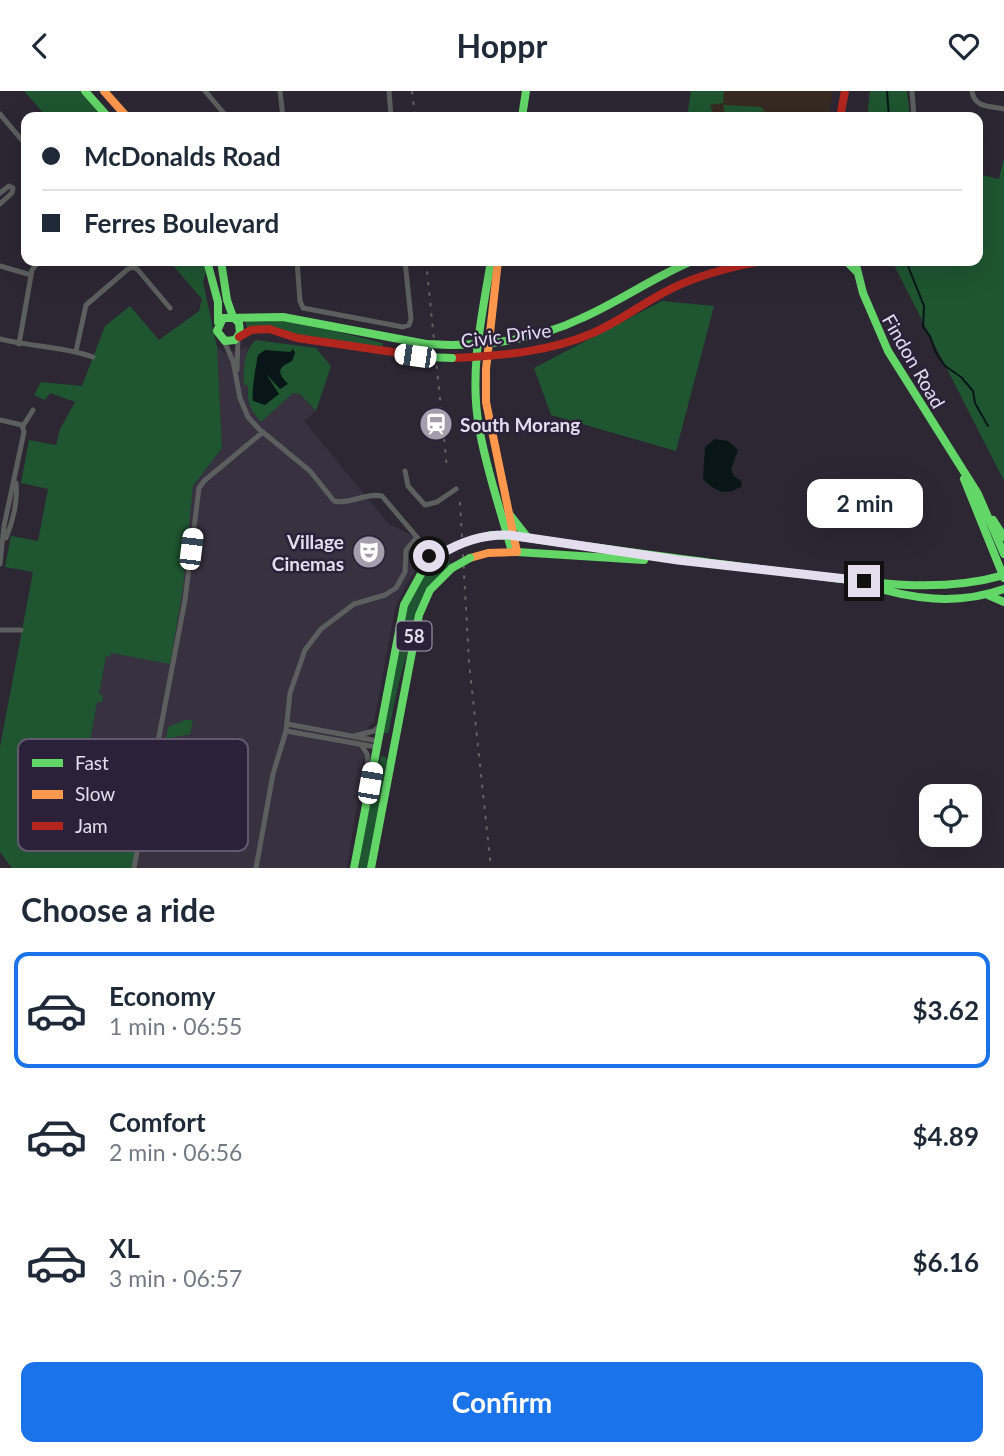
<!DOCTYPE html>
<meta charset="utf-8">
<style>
:root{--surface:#fff;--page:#f2f2f3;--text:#1f2937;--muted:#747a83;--line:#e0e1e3;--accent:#1a73e8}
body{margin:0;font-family:Lato,sans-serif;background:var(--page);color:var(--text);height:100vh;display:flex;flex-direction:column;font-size:26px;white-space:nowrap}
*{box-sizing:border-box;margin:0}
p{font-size:23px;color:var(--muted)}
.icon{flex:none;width:38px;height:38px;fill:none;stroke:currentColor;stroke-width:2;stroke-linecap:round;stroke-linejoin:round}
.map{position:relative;height:777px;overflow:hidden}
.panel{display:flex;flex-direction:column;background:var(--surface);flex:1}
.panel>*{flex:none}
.top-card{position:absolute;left:21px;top:21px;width:962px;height:154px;border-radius:14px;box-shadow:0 7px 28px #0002;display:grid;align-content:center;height:154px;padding:0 21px;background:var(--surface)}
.controls{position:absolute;left:919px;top:693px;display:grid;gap:14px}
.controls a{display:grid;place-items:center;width:63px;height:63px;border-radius:14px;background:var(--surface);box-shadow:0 7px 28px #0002;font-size:35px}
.end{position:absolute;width:32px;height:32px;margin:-16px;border:9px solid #e3dded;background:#111;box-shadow:0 0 0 4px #111}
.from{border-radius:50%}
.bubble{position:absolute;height:49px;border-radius:14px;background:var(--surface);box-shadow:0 7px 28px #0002;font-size:23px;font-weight:700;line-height:49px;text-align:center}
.car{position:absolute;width:21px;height:42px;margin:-21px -10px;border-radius:9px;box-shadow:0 0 5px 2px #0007;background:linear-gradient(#fff 24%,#345 0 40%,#fff 0 76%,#345 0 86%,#fff 0)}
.top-card b{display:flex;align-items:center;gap:24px;height:66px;font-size:26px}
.top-card b+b{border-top:2px solid var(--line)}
.top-card i{width:18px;height:18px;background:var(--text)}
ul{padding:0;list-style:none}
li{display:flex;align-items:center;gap:21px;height:116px;margin:0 14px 10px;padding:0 7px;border:4px solid transparent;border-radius:14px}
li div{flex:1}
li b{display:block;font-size:26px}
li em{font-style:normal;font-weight:700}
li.current{border-color:var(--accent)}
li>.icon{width:63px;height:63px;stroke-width:1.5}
h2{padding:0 21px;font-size:32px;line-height:84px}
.button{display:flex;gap:14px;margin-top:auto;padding:14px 21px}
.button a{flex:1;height:80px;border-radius:14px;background:var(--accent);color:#fff;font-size:28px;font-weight:700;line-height:80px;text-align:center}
header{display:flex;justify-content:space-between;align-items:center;height:91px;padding:0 21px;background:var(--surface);font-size:32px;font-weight:700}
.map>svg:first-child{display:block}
.commercial{fill:#383140}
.education{fill:#362a21}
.green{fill:#1f5531}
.water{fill:#091617}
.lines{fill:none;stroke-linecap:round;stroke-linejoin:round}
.stream{stroke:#091617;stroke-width:2}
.street{stroke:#5d5f5e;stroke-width:5}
.fast{stroke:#63d668;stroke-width:8}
.slow{stroke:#ff974d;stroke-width:8}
.jam{stroke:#b3261e;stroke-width:8}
.rail{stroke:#636265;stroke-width:2;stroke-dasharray:3.5 7;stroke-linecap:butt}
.fast-bridge{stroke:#63d668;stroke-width:8}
.jam-bridge{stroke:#b3261e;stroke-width:8}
.route{stroke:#e3dded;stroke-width:9}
.labels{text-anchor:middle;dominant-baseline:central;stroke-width:5;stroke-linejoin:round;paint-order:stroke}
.shield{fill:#2b2139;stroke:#aca5b7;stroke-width:2}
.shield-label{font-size:18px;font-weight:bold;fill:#e3dded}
.street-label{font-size:19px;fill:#e3dded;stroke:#2b2139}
.poi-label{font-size:19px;font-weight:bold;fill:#e3dded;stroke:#2b2139;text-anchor:start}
.key{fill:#2b2139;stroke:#62596f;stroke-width:2}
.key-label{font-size:19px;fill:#e3dded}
</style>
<header><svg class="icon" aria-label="back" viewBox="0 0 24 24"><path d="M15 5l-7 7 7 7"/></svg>Hoppr<svg class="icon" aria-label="heart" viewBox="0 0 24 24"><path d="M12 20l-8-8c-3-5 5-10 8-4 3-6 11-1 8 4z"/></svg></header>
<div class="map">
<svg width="1004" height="777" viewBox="0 0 1004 777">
<rect width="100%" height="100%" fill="#2c2733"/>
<!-- commercial -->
<path class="commercial" d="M 250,255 L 247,258 L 244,293 L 249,294 L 247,303 L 261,330 L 293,302 L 300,303 L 316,320 L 304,330 L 389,433 L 415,446 L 418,476 L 405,495 L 395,518 L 374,631 L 369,635 L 347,777 L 132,777 L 88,662 L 97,610 L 101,611 L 98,603 L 106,565 L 111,561 L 169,572 L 193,395 L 222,357 L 217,256 L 226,263 Z"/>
<!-- education -->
<path class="education" d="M 691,0 L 833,0 L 829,26 L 687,26 Z"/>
<!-- green -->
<path class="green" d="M 24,0 L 80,0 L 102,26 L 47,26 Z
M 691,0 L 724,0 L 723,12 L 710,14 L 714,26 L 687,26 Z
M 870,0 L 907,0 L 910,26 L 867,26 Z
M 723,14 L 761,16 L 765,20 L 751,22 L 745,26 L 726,26 Z
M 1004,66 L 1004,390 L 892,170 L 978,170 L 978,83 L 999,88 Z
M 169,170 L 203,170 L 206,181 L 203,191 L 217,256 L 222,357 L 193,395 L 183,497 L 170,573 L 111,562 L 110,566 L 106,565 L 99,603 L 103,604 L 102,611 L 97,611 L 88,662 L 92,663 L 92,666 L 151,677 L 132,777 L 12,777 L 0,761 L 0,656 L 33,481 L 5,476 L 11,445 L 38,450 L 48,398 L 21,392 L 29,349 L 56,354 L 60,338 L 75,311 L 50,302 L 45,309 L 34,304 L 41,291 L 82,295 L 105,235 L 130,215 L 159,249 L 199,220 L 202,208 Z
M 662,210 L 714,215 L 676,360 L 551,324 L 534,277 Z
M 263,229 L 298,231 L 383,252 L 382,257 L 247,238 L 246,231 Z
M 256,249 L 316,257 L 331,275 L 316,320 L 300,303 L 293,302 L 261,331 C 250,319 247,310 248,294 L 244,294 C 243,279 244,258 256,249 Z
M 448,463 L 450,475 C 438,486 433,498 426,513 C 407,554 397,595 389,640 L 388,642 L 383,642 L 406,518 L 425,483 Z
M 185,629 L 193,629 L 190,643 L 166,648 L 168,636 Z
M 381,665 L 386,666 L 387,670 L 368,777 L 359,777 L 361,754 Z"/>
<!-- water -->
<path class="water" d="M 293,258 L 295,262 L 292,270 C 277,277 277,281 288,293 L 280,298 L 266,283 L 279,303 L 265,314 L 253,310 C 251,302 256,274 258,264 L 265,259 L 290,261 Z
M 715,348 L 728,350 L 738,359 L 731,378 L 734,385 L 741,390 L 742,395 C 726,405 717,402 703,388 L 705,356 Z"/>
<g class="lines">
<!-- stream -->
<path class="stream" d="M 887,0 L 889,26
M 906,170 L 924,215 L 923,236 L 930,245 L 936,262 L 945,275 L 961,286 L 973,300 L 975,312 L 988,335"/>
<!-- street -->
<path class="street" d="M 205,0 L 227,26
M 280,0 L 283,26
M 389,0 L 391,26
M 912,0 L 914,26
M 972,0 C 974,17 990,15 1004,18
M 0,23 L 26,54
M 0,102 L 9,95 L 13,97
M 0,113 L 12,102 L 13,97
M 297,170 L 300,210 L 303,217 L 403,236 L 409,234 L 411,228 L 405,170
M 0,175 L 31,184
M 0,248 C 31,256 63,255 93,266
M 224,250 L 233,270 L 240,307 L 248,326 L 259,338 L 310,380 L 334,410 C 350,414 366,401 382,405 L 427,458 L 441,463
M 19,253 L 32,179 L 39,170
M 76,260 L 86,214 L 128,178 L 134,176 L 138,179 L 170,217
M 237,279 L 238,247
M 0,329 L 22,334 L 24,341 L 4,435 L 0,473
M 23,335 L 33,319
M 405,380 L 408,395 L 425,414 L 437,411 L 456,398
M 6,447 C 13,431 18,409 16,392
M 0,539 L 21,539
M 287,633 L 378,650
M 286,640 L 376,656
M 354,645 L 374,640 L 380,635
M 362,655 L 367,663 L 369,682
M 134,777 L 185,509 L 199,397 L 204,390 L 263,341
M 256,777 L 273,683 L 286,640 L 290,602 L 305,559 L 321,538 L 354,513 L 385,504 L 396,497 L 405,481 L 406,459 L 417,446"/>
<!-- fast -->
<path class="fast" d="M 85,0 L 108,26
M 522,26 L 526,0
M 207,170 L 218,211 L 218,231
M 221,170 L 227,209 L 233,226
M 491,170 C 482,224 469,281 479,336 C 486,378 501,420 512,461
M 846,170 L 857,181
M 855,170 L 863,202 L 888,260 L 978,403 L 1004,463
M 234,227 L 239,232 L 240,242 L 235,249 L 225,250 L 217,240 L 223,227 L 283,226 L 426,253
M 451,254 C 496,254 541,247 582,227 C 620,210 654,186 692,170
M 964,388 L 1004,487
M 510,424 L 528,447
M 993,429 L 1004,446
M 513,445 C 606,458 699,471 793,482 C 864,490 934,504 1004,484
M 471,449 L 492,444 L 512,445
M 517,461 L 644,469
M 863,493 C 911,508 956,515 1004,498
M 988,504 L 1004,511
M 354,777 L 404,514 L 421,483 L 449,458
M 371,777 L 419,524 L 430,499 L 452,477"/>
<!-- slow -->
<path class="slow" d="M 104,0 L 127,26
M 470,467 L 488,462 L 517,461 L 486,311 L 486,278 L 498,170"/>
<!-- jam -->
<path class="jam" d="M 840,26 L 845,0
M 239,246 L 251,239 L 269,238 L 297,247 L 427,266
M 452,267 C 500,265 549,261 593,242 C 618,231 639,215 663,202 C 694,185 729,176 764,170"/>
<!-- rail -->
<path class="rail" d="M 412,0 L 415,26
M 426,170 L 447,377
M 460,411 L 469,571 L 491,777"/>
<!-- fast-bridge -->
<path class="fast-bridge" d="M 426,253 L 451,254
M 427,266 L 452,267
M 452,477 L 470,467"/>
<!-- jam-bridge -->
<path class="jam-bridge" d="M 449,458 L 471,449"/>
</g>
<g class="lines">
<!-- route -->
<path class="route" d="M 429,465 L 427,458 L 441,463 C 462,450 484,443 509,444 L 678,469 L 864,490"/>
</g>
<!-- icons -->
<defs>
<symbol id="station-disc" viewBox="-11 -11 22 22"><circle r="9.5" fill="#a39dac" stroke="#2b2139"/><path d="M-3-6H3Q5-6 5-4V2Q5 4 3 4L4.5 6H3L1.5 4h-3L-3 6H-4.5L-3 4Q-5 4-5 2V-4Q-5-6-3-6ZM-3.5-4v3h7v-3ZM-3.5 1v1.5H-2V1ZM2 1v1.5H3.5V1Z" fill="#fff"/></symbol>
<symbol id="theatre-disc" viewBox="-11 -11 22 22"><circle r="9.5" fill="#a39dac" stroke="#2b2139"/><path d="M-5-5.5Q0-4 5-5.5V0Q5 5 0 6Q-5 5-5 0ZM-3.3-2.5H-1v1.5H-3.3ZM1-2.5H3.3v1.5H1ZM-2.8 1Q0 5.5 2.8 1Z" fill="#fff"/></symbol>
</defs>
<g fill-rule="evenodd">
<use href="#station-disc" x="417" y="314" width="38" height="38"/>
<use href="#theatre-disc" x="350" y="442" width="38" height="38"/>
</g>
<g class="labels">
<!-- shield labels -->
<rect class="shield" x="396.5" y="530.5" width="35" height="29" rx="5"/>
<g class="shield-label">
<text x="414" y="545">58</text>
</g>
<!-- street labels -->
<g class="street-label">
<text transform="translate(506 244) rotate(-7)">Civic Drive</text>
<text transform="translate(914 270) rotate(60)">Findon Road</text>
</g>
<!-- poi labels -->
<g class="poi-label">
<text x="460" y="333">South Morang</text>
<text x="344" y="450" text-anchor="end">Village<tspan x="344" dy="22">Cinemas</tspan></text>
</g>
</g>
<!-- legend -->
<rect x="18" y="648" width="230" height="112" rx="10" class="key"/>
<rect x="32" y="668" width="31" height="8" fill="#63d668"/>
<rect x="32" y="699" width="31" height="9" fill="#ff974d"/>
<rect x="32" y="731" width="31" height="8" fill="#b3261e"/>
<g class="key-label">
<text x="75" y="679">Fast</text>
<text x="75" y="710">Slow</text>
<text x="75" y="742">Jam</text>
</g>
</svg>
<div class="controls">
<a><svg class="icon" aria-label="locate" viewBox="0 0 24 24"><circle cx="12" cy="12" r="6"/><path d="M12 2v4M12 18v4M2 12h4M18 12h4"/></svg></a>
</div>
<i class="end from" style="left:429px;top:465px"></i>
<i class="end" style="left:864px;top:490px"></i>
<div class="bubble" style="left:807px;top:388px;width:116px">2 min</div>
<i class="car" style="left:415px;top:265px;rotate:278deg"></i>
<i class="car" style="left:191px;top:458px;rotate:7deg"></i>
<i class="car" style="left:370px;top:692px;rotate:10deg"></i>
<div class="top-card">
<b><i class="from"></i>McDonalds Road</b>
<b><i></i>Ferres Boulevard</b>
</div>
</div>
<section class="panel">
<h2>Choose a ride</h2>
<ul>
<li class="current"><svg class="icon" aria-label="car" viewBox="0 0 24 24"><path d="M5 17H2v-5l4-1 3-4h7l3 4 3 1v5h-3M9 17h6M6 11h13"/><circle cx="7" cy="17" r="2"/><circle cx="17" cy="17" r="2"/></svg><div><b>Economy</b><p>1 min · 06:55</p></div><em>$3.62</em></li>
<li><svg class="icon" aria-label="car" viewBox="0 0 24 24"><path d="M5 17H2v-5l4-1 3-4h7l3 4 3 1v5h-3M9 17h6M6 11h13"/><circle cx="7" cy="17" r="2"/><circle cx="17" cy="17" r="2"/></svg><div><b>Comfort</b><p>2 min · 06:56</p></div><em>$4.89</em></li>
<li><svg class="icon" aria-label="car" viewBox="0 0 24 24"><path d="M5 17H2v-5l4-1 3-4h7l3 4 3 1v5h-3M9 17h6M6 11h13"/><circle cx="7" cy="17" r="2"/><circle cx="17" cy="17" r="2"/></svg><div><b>XL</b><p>3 min · 06:57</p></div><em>$6.16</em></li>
</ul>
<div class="button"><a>Confirm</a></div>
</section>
